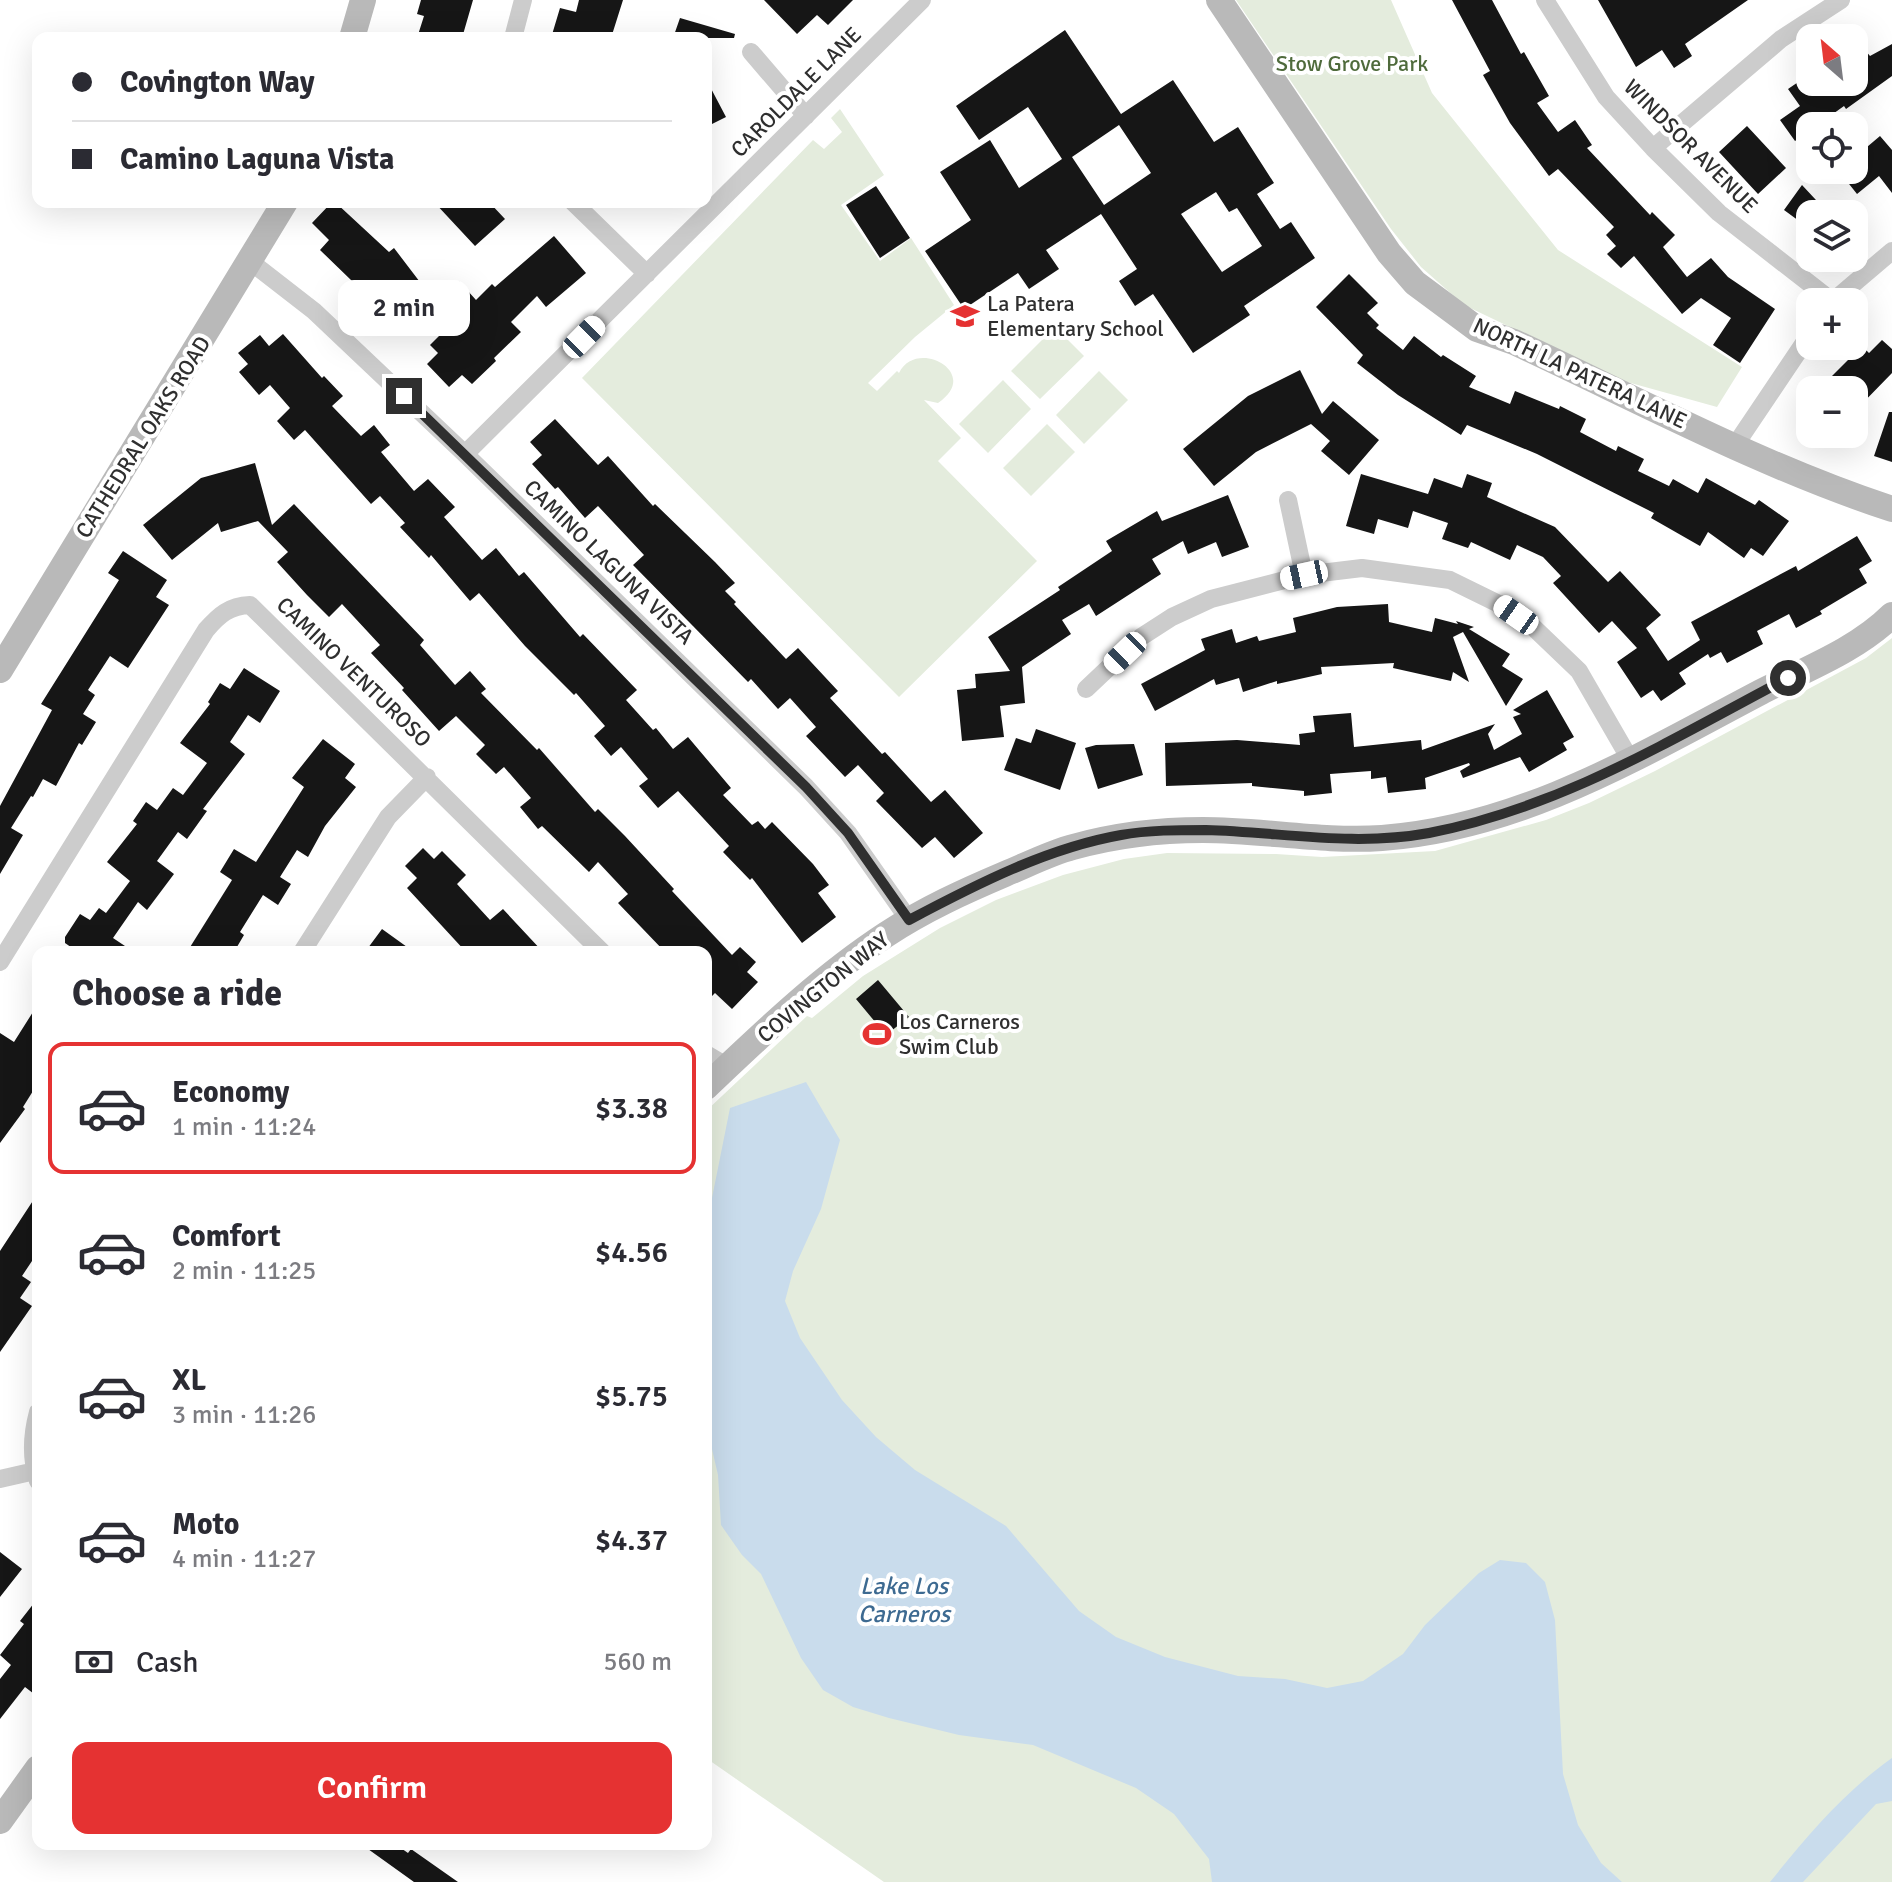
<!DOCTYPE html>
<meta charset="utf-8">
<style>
:root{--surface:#fff;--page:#f7f7f7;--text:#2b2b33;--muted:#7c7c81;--line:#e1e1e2;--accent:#e53232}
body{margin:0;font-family:Signika,sans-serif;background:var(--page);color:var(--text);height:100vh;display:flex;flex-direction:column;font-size:30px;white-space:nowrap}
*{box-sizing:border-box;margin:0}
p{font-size:26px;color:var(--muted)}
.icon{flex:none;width:44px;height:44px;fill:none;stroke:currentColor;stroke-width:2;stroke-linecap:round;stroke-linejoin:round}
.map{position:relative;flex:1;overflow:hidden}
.sheet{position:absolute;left:32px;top:946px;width:680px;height:904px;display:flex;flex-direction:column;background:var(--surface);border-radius:16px;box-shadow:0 8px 32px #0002}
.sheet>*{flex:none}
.hud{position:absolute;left:32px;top:32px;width:680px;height:176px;border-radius:16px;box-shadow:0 8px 32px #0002;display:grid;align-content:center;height:176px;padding:0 40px;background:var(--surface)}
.needle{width:52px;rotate:332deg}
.tools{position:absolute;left:1796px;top:24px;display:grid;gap:16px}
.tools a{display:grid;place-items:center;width:72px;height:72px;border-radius:16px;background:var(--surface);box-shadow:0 8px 32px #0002;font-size:40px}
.end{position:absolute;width:36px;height:36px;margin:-18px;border:10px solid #2f2f2f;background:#fff;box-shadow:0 0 0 4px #fff}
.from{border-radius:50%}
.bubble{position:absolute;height:56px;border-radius:16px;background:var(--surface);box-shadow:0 8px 32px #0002;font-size:26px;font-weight:600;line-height:56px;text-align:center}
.car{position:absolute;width:24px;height:48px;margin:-24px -12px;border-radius:10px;box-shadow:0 0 6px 2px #0007;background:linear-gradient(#fff 24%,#345 0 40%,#fff 0 76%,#345 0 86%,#fff 0)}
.hud b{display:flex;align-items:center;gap:28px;height:76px;font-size:30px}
.hud b+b{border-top:2px solid var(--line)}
.hud i{width:20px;height:20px;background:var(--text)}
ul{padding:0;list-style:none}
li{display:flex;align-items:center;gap:24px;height:132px;margin:0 16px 12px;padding:0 24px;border:4px solid transparent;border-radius:16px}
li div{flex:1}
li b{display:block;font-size:30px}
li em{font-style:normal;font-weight:600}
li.on{border-color:var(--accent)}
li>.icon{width:72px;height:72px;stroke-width:1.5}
h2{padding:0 40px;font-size:36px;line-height:96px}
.pay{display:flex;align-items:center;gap:20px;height:88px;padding:0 40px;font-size:30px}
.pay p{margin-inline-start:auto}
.button{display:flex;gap:16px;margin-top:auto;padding:16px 40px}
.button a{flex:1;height:92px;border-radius:16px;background:var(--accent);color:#fff;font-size:32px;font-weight:600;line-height:92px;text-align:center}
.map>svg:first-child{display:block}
.green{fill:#e4ecdd}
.water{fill:#c9dcec}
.building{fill:#161616;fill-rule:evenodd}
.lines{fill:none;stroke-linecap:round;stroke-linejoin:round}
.street{stroke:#ccc;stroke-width:18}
.secondary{stroke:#b9b9b9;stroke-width:26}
.route{stroke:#2f2f2f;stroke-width:10}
.labels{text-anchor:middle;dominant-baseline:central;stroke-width:8;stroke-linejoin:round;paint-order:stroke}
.park-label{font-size:22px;fill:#4f6b3c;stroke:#fff}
.street-label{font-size:22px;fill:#2f2f2f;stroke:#fff}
.poi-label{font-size:22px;fill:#2f2f2f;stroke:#fff;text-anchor:start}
.water-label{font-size:24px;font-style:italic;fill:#3d6a91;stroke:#fff}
</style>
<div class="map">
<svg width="1892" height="1882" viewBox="0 0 1892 1882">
<rect width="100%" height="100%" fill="#fff"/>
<!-- green -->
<path class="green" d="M 1236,0 L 1391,0 L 1432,93 L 1558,250 L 1742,367 L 1717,407 L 1620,380 L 1464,305 L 1421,267 L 1391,229 Z
M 840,109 L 884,175 L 841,205 L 880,261 L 911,238 L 954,305 L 915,337 L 868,383 L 877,391 L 897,371 L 899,373 C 916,337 983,373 938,403 L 924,400 L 961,438 L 938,461 L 1037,561 L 899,697 L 582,378 L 813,140 L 824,149 L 842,132 L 831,118 Z
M 1055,327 L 1084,356 L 1040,399 L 1011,371 Z
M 1099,371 L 1128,400 L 1084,444 L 1056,415 Z
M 1003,380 L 1031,409 L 988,453 L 959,424 Z
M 1047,424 L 1075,452 L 1031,496 L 1003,468 Z
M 1892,638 L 1892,1882 L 884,1882 L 706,1758 L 706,1111 L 807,1016 L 812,1018 L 863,976 L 940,928 L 996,900 L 1063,875 L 1124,859 L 1167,853 L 1276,854 L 1322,857 L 1435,851 L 1546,820 L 1589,803 L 1655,771 L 1866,658 Z"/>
<!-- water -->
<path class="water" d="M 806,1082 L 840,1140 L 821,1209 L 793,1271 L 785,1301 L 800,1338 L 842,1400 L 876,1437 L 915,1470 L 1006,1526 L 1079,1611 L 1116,1637 L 1165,1657 L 1238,1676 L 1285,1679 L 1327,1688 L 1363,1681 L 1403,1654 L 1425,1625 L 1479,1573 L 1500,1560 L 1526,1563 L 1545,1582 L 1555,1620 L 1563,1774 L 1578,1825 L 1601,1863 L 1622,1882 L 1212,1882 L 1209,1859 L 1174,1814 L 1136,1788 L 1033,1745 L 959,1735 L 889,1718 L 853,1707 L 823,1690 L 801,1658 L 761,1574 L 742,1555 L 721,1525 L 718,1475 L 706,1423 L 706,1204 L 712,1198 L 730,1108 Z
M 1892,1758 L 1892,1801 L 1876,1804 L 1803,1882 L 1770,1882 C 1807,1836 1844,1792 1892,1758 Z"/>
<!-- building -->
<path class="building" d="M 421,0 L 473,0 L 462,38 L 417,38 L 424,16 L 417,14 Z
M 579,0 L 623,0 L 611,38 L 551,38 L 560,8 L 576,12 Z
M 764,0 L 853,0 L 828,25 L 817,15 L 797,34 Z
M 1452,0 L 1492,0 L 1521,54 L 1524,52 L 1549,96 L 1537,103 L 1558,132 L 1575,120 L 1592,145 L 1587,148 L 1650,215 L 1652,212 L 1675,235 L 1663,247 L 1687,277 L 1711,258 L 1728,277 L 1775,309 L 1740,363 L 1713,345 L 1731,318 L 1701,298 L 1682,314 L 1634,256 L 1621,268 L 1607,254 L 1616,246 L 1606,235 L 1614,227 L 1558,169 L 1549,176 L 1510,123 L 1483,75 L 1490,71 Z
M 1598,0 L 1748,0 L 1685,44 L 1692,56 L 1674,68 L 1662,50 L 1636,67 Z
M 680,18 L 735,34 L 734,38 L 673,38 Z
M 1065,30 L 1121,114 L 1173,80 L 1214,142 L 1238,127 L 1274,183 L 1257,194 L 1280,229 L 1291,222 L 1315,258 L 1244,306 L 1250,315 L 1193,353 L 1153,294 L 1135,306 L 1119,281 L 1137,269 L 1101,214 L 1046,250 L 1059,269 L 1029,289 L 1018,273 L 964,309 L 925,251 L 971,220 L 940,172 L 990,140 L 1019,188 L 1062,159 L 1028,107 L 979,140 L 956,106 ZM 1119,125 L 1151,173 L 1104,205 L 1072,157 ZM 1216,192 L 1229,212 L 1237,208 L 1262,246 L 1222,272 L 1181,214 Z
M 1892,44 L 1892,76 L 1846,109 L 1844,106 L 1816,126 L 1810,126 L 1810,130 L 1795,141 L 1780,120 L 1800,106 L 1788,89 L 1810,74 L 1810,82 L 1854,82 L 1854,56 L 1864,49 L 1870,56 Z
M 706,79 L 726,117 L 706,127 Z
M 1747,126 L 1786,168 L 1758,194 L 1719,152 Z
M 1880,136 L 1892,150 L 1892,193 L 1879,176 L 1857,194 L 1838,170 L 1854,170 L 1854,158 Z
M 1802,185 L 1829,214 L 1810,214 L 1810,229 L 1784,210 Z
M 876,186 L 910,238 L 880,258 L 846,205 Z
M 332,202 L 335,202 L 389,252 L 394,248 L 426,290 L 401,310 L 389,295 L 373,307 L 351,280 L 320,250 L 329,240 L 312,223 Z
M 434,202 L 489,202 L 505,219 L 475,246 Z
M 554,236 L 586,273 L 546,307 L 537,296 L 511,322 L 521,332 L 494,358 L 496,361 L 472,384 L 462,375 L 449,387 L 427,364 L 438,353 L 430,345 L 458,317 L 440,298 L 459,281 L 476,300 L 492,284 L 495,287 Z
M 1349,274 L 1378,303 L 1367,313 L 1379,325 L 1376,328 L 1403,350 L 1414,336 L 1441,357 L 1443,355 L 1476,376 L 1469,387 L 1510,404 L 1515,391 L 1559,409 L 1560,406 L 1586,419 L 1580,432 L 1616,451 L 1618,446 L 1644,459 L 1638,471 L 1669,486 L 1673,479 L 1698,493 L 1706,478 L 1755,505 L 1759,500 L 1789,521 L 1763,556 L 1751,548 L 1744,558 L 1708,532 L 1700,546 L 1651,518 L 1654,513 L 1537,454 L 1467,425 L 1461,435 L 1398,395 L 1357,363 L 1363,355 L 1316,307 Z
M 283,334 L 322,378 L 324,376 L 343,396 L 332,406 L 361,436 L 374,425 L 390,445 L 381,452 L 414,491 L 428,479 L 455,507 L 444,517 L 482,560 L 496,548 L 519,576 L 524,572 L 580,637 L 583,634 L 637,690 L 626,700 L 653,730 L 656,728 L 673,749 L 688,737 L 731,788 L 723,795 L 752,825 L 758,821 L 765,829 L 772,822 L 813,864 L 829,885 L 818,893 L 836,917 L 802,943 L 752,878 L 750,880 L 723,852 L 729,846 L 678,791 L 658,808 L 639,786 L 648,779 L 621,747 L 611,756 L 594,736 L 605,726 L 576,693 L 574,695 L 525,646 L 479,593 L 470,601 L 431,555 L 429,558 L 400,527 L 405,523 L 380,496 L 371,504 L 305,430 L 294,440 L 277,421 L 290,408 L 270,385 L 259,395 L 239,372 L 248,364 L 238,353 L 260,335 L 269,346 Z
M 1882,340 L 1892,349 L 1892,373 L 1854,412 L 1854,390 L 1818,390 L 1862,346 L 1869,353 Z
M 1300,370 L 1322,414 L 1333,401 L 1379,440 L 1349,475 L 1321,451 L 1330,441 L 1311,424 L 1256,452 L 1214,486 L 1183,449 L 1248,396 Z
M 1889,412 L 1892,412 L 1892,462 L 1874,456 Z
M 555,419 L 598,465 L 608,456 L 653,506 L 655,504 L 715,562 L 735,583 L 725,591 L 736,602 L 734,604 L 786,659 L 798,648 L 838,691 L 830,698 L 882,754 L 885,752 L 931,802 L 945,790 L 983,833 L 954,858 L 935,837 L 922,848 L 876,801 L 884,793 L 858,765 L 845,777 L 806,736 L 816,727 L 790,698 L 778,709 L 751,679 L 748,682 L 633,565 L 644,555 L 598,506 L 585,518 L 558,487 L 555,489 L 532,464 L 542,455 L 530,442 Z
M 255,463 L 272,525 L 294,504 L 424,640 L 420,645 L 455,685 L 470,671 L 486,689 L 481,693 L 537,750 L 539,748 L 595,812 L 598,809 L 625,836 L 674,889 L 672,891 L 732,955 L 740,947 L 756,962 L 747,972 L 758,982 L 732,1009 L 715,993 L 706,1002 L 706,952 L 665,952 L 618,903 L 628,894 L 598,862 L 589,872 L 542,826 L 538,829 L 520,807 L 531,798 L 504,767 L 496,774 L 476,754 L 485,745 L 456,716 L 439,731 L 402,690 L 404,688 L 371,653 L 380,645 L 342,604 L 329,617 L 307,595 L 277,562 L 288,552 L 258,521 L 221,532 L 218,523 L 172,560 L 143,525 L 201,478 Z
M 1361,474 L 1428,494 L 1434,478 L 1462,488 L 1467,474 L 1492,483 L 1487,497 L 1555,527 L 1608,582 L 1620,571 L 1661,615 L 1646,628 L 1668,661 L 1700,640 L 1691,622 L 1796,566 L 1798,571 L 1857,536 L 1872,561 L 1859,569 L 1867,583 L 1820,611 L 1822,614 L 1796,628 L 1789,614 L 1757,631 L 1763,644 L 1727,663 L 1721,652 L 1710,658 L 1708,654 L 1679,673 L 1686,684 L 1661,701 L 1653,690 L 1641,698 L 1617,662 L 1637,648 L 1612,621 L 1599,633 L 1553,583 L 1561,576 L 1543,557 L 1517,545 L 1510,560 L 1471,542 L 1468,548 L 1442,539 L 1448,523 L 1413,511 L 1408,528 L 1378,519 L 1374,534 L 1346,526 Z
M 1228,495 L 1249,547 L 1222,557 L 1216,542 L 1188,554 L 1183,541 L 1152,559 L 1161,574 L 1096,616 L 1089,604 L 1062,620 L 1071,634 L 1022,667 L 1025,703 L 1000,706 L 1004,737 L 962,741 L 957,690 L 976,688 L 975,674 L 1010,671 L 988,637 L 1060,590 L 1058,587 L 1112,551 L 1106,541 L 1157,511 L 1162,521 Z
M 123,551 L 167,580 L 156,597 L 169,605 L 128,668 L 110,656 L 88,690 L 95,695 L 83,714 L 96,722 L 82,745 L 79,743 L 56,786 L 43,779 L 33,797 L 31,796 L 11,828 L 23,835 L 0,874 L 0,806 L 52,710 L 41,704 L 119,580 L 108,573 Z
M 1388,604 L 1389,622 L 1432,632 L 1435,618 L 1458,624 L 1456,621 L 1474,627 L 1469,629 L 1510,654 L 1502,666 L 1523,679 L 1506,706 L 1463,632 L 1453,637 L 1469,682 L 1453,672 L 1451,681 L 1393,668 L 1394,663 L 1321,667 L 1322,674 L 1277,684 L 1277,681 L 1243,692 L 1239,678 L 1216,685 L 1214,679 L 1155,711 L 1141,684 L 1205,650 L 1201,639 L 1232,629 L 1236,643 L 1257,636 L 1259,641 L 1296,632 L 1293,618 L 1337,607 Z
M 244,668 L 280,691 L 260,723 L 248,715 L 230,742 L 245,754 L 203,809 L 207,811 L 187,839 L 178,832 L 157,861 L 174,874 L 147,910 L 138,902 L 113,938 L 134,952 L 78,952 L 65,943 L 65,937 L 80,914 L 90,920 L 99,908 L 106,913 L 130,881 L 107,862 L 137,824 L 133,821 L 146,802 L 157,810 L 173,788 L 183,795 L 207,763 L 180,743 L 210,704 L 208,702 L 220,683 L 230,689 Z
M 1547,690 L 1574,737 L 1563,743 L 1567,750 L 1529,772 L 1520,757 L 1463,778 L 1460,771 L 1470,765 L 1469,763 L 1425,778 L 1426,789 L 1388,793 L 1386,777 L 1371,779 L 1371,771 L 1330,774 L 1332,793 L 1304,796 L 1304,791 L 1252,786 L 1252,783 L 1166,786 L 1165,743 L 1237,740 L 1300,745 L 1299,734 L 1315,732 L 1313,716 L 1351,713 L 1354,747 L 1421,740 L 1422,750 L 1495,724 L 1488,734 L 1494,750 L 1522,734 L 1513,717 L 1521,714 L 1513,710 Z
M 1036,729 L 1076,743 L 1060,790 L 1004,770 L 1016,738 L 1031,743 Z
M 323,739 L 355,764 L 345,778 L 356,787 L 325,826 L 308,857 L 297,850 L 280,877 L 291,884 L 278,905 L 263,895 L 240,932 L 244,935 L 234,952 L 187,952 L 232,880 L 220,872 L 234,849 L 256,862 L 304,787 L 292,778 Z
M 1134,744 L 1143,775 L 1098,789 L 1085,748 L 1096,745 Z
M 423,848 L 434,859 L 442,851 L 466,875 L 457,884 L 490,920 L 503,909 L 543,952 L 466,952 L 407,888 L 417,878 L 405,866 Z
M 382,929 L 414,952 L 365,952 Z
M 878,980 L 909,1017 L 886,1035 L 856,999 Z
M 38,1004 L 38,1083 L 23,1107 L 25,1109 L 0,1143 L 0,1033 L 14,1042 Z
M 38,1193 L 38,1252 L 22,1276 L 31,1282 L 20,1298 L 32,1306 L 0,1352 L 0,1251 Z
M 0,1552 L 22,1569 L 0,1597 Z
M 38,1598 L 38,1697 L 25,1687 L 0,1719 L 0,1679 L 11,1665 L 0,1655 L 24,1624 L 20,1621 Z
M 361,1844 L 395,1844 L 408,1853 L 411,1849 L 458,1882 L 414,1882 Z"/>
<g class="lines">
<!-- street -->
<path class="street" d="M 1545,0 L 1606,97 L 1653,148 L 1719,213 L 1832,301
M 513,38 L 523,0
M 751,52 L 806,116
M 1653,148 L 1781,39 L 1841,0
M 573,202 L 647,274
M 251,262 L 314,311 L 465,454 L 806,787 L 848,833 L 909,920
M 1832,302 L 1892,251
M 1734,447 L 1810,334
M 465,454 L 922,0
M 1288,500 L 1304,575
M 1086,689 L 1141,637 L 1172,617 L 1211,599 L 1304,575 L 1362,568 L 1450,580 L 1501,605 L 1532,626 L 1579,671 L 1631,761
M 302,952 L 388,817 L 427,777
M 0,962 L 206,630 C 219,615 229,606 250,605 L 602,952
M 706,1054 L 728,1067
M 38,1412 C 32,1434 31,1459 38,1481
M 0,1479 L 35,1471"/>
<!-- secondary -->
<path class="secondary" d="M 1219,0 L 1389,253 L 1415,283 L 1477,329 L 1514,342 C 1639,400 1761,466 1892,509
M 352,38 L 363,0
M 0,670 L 285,202
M 706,1087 C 763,1033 821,977 887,934 C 925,909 965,891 1005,874 C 1027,865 1050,853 1073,847 C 1116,835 1159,830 1203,830 C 1263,830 1322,842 1382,838 C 1521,828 1641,755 1761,692 C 1804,670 1857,650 1892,615
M 0,1821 L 38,1768"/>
</g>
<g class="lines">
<!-- route -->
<path class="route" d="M 404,396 L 806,787 L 848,833 L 909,920 C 975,885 1047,848 1121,835 C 1148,830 1179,830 1206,830 C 1281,832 1353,847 1429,833 C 1562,807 1670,740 1788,678"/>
</g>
<!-- icons -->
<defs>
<symbol id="school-bare" viewBox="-9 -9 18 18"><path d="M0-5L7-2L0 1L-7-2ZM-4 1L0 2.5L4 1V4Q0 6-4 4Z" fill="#e53232" stroke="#fff" stroke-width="2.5" paint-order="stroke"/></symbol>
<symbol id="stadium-bare" viewBox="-9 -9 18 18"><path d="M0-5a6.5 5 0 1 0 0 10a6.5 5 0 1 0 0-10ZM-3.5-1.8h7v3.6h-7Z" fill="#e53232" stroke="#fff" stroke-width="2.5" paint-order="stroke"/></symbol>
</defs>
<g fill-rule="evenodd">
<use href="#school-bare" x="945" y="296" width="40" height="40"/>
<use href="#stadium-bare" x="857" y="1014" width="40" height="40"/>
</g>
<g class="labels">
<!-- park labels -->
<g class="park-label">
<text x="1352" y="63">Stow Grove Park</text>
</g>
<!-- street labels -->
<g class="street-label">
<text transform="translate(796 92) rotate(-45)">CAROLDALE LANE</text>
<text transform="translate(1691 146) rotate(45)">WINDSOR AVENUE</text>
<text transform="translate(1580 373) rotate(25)">NORTH LA PATERA LANE</text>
<text transform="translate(143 437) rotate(-58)">CATHEDRAL OAKS ROAD</text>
<text transform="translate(609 562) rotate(44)">CAMINO LAGUNA VISTA</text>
<text transform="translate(354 672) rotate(44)">CAMINO VENTUROSO</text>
<text transform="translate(823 987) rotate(-39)">COVINGTON WAY</text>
</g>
<!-- poi labels -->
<g class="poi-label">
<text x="987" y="303">La Patera<tspan x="987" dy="25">Elementary School</tspan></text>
<text x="899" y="1021">Los Carneros<tspan x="899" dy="25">Swim Club</tspan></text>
</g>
<!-- water labels -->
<g class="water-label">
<text x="904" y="1586">Lake Los<tspan x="904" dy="28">Carneros</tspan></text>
</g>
</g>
</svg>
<div class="tools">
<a><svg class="needle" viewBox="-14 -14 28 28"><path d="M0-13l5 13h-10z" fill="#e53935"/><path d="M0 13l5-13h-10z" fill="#7c7c81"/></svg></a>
<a><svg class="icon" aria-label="locate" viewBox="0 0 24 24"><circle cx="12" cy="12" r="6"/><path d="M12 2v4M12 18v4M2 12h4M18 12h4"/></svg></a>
<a><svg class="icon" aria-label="layers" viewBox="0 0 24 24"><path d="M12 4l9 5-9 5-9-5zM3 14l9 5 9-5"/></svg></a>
<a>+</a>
<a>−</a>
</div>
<i class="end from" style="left:1788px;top:678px"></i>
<i class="end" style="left:404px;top:396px"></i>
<div class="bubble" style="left:338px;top:280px;width:132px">2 min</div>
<i class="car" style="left:584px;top:337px;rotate:45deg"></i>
<i class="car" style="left:1304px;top:575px;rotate:258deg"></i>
<i class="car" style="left:1516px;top:615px;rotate:305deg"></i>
<i class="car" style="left:1125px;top:653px;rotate:226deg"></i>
<div class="hud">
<b><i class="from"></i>Covington Way</b>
<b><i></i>Camino Laguna Vista</b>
</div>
<section class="sheet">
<h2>Choose a ride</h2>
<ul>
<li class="on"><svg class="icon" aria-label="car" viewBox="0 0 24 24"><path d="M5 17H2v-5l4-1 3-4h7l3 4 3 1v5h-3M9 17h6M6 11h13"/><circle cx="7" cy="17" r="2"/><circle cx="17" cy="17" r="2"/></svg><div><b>Economy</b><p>1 min · 11:24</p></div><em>$3.38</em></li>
<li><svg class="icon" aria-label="car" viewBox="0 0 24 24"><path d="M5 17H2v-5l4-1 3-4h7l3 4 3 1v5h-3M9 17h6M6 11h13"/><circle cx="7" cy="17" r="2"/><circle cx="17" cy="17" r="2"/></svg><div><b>Comfort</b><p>2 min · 11:25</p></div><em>$4.56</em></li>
<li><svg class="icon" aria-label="car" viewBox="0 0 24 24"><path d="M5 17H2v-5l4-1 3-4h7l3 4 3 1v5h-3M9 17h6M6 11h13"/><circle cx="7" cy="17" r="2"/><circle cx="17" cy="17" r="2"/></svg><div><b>XL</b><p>3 min · 11:26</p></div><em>$5.75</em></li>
<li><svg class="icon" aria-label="car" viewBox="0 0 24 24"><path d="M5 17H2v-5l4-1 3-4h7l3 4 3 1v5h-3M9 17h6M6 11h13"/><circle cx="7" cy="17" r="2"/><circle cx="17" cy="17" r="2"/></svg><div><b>Moto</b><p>4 min · 11:27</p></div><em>$4.37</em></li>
</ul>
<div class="pay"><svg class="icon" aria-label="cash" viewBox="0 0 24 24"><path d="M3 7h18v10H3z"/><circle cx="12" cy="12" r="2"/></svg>Cash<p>560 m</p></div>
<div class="button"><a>Confirm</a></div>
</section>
</div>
